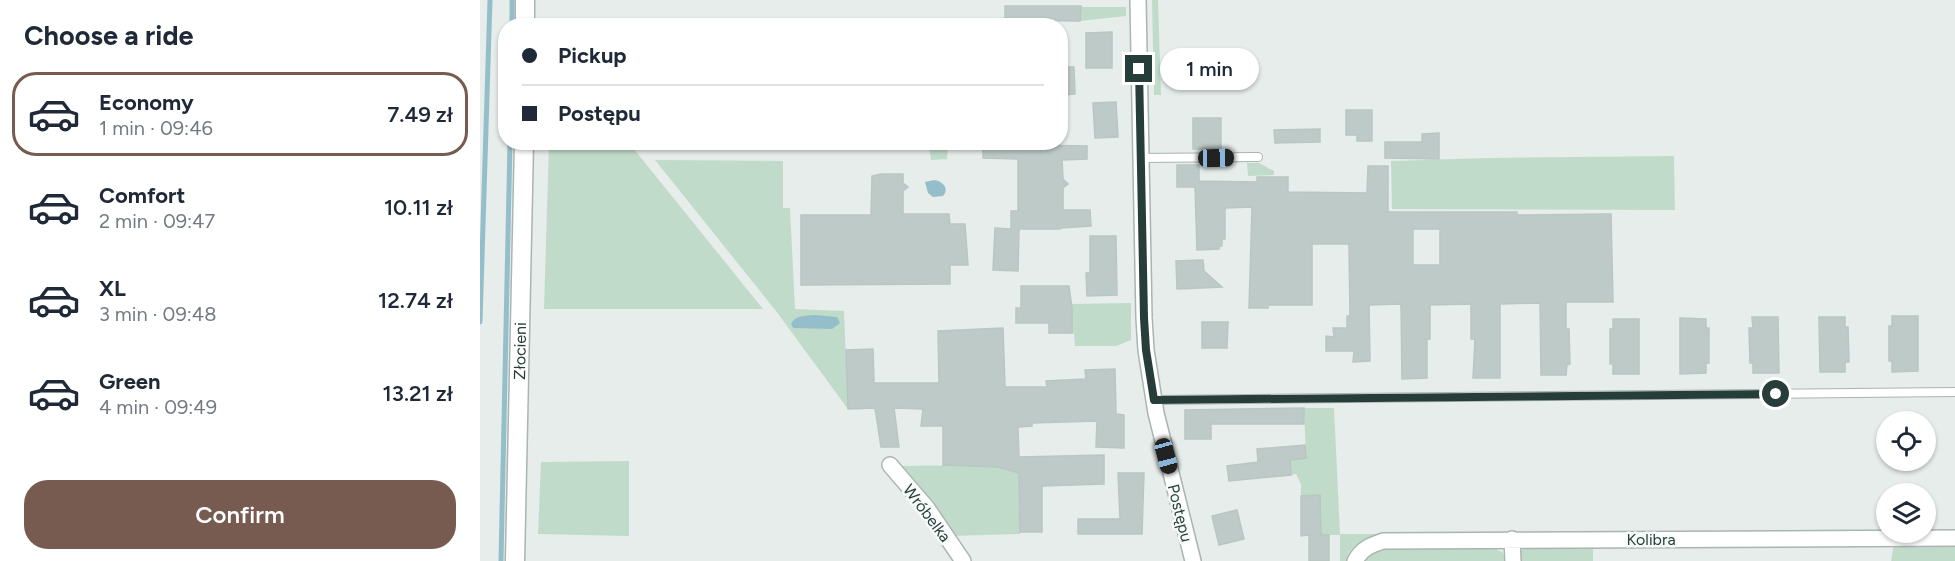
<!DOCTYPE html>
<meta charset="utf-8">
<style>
:root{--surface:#fff;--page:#f2f2f3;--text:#1f2937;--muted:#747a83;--line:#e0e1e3;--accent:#775a50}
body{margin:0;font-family:Figtree,sans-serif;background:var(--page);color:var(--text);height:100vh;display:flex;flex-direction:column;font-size:22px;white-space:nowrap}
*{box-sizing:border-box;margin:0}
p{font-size:20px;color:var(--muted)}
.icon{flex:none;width:33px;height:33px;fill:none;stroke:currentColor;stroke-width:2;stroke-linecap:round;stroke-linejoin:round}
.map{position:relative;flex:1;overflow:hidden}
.sheet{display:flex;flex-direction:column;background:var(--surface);width:480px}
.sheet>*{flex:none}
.banner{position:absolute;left:18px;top:18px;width:570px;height:132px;border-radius:24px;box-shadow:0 2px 4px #0004;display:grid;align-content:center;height:132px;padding:0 24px;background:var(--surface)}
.fabs{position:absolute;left:1396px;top:411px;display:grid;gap:12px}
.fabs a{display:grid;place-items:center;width:60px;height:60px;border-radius:50%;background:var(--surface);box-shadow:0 2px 4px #0004;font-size:30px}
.end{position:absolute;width:27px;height:27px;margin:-14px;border:8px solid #273d39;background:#fff;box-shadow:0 0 0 3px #fff}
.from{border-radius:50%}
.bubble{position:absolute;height:42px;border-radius:21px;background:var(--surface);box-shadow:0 2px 4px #0004;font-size:20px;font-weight:600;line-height:42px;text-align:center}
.car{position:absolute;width:18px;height:36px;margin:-18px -9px;border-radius:8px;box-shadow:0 0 4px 2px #0007;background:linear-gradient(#222 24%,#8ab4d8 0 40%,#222 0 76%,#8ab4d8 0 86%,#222 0)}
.banner b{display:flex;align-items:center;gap:21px;height:57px;font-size:22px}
.banner b+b{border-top:2px solid var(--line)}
.banner i{width:15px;height:15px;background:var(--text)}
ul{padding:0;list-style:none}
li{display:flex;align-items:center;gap:18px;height:84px;margin:0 12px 9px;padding:0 12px;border:3px solid transparent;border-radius:24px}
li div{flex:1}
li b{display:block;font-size:22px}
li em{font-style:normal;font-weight:600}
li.active{border-color:var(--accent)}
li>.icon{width:54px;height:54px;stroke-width:1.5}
h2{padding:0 24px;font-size:27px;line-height:72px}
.button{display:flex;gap:12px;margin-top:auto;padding:12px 24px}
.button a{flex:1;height:69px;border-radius:24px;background:var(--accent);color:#fff;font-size:24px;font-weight:600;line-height:69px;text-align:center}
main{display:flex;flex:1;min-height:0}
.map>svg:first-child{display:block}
.green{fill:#c1dbcb}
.water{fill:#95becb}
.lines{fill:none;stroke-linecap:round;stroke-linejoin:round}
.stream{stroke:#95becb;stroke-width:5}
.building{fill:#becac7;stroke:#b9c6c2;stroke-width:1.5;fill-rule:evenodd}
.service-casing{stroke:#a9b5b1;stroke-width:10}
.minor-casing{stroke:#a9b5b1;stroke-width:18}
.tertiary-casing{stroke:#a9b5b1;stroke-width:21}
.service{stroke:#fff;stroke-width:8}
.minor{stroke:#fff;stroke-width:15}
.tertiary{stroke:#fff;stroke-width:18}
.route{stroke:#273d39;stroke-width:8}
.labels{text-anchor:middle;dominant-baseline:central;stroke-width:5;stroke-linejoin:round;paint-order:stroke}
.street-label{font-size:16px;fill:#273d39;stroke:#f6faf8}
</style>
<main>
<section class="sheet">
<h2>Choose a ride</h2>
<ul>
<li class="active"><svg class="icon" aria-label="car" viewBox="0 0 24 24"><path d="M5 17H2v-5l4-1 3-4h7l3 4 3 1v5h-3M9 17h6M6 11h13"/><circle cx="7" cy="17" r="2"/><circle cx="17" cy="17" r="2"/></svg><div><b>Economy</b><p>1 min · 09:46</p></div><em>7.49 zł</em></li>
<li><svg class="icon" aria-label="car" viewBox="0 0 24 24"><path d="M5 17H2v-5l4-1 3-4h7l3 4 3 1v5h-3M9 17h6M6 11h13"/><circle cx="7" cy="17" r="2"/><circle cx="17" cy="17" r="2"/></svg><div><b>Comfort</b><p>2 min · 09:47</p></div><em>10.11 zł</em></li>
<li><svg class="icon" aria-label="car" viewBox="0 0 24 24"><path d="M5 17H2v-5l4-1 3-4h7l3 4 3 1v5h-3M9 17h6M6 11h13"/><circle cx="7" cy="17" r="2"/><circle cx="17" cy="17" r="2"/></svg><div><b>XL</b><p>3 min · 09:48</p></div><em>12.74 zł</em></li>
<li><svg class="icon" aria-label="car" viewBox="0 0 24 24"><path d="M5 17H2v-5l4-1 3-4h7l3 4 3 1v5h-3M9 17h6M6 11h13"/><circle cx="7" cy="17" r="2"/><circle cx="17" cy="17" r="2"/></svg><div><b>Green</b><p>4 min · 09:49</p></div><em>13.21 zł</em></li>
</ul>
<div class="button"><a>Confirm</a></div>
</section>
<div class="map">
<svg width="1475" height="561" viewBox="0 0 1475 561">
<rect width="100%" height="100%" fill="#e6edea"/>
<!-- green -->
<path class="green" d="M 672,0 L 678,0 L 681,95 L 674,95 Z
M 601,7 L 646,7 L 646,16 L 600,21 Z
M 69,143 L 149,143 L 283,309 L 64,309 Z
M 448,143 L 468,143 L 467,159 L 451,160 Z
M 1194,156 L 1195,210 L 912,209 L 911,161 L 1009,158 Z
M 175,160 L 303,161 L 303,208 L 310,208 L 315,309 L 364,311 L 368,409 L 296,311 Z
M 767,163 L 779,163 L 794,171 L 794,175 L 768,176 Z
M 651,303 L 651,340 L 636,346 L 595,346 L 594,334 L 592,333 L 591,304 Z
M 824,408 L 854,408 L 860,534 L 897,534 C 884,540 869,545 866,561 L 860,561 L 860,535 L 841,535 L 840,495 L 821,496 L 821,484 L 816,474 L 811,475 L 810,460 L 826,458 Z
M 149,461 L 149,536 L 58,534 L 61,462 Z
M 505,465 L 505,466 L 518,467 L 539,473 L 540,534 L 472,536 L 416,466 Z
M 1475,542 L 1475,561 L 1411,561 L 1414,544 Z
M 1113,545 L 1113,561 L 1040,561 L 1040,552 L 1046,546 Z
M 904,546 L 1011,547 L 1022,552 L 1027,561 L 882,561 L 895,551 Z"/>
<!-- water -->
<path class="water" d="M 454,180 C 462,181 470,188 463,196 L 453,197 L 448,193 L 445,182 Z
M 334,315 L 357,317 L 360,323 L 352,329 L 313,328 L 311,324 C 315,315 325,316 334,315 Z"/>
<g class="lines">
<!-- stream -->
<path class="stream" d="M 32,26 L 32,0
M 0,322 L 10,0
M 21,561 L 30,142"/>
</g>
<!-- building -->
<path class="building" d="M 525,6 L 601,6 L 600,21 L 525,20 Z
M 632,32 L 632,68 L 606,68 L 606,33 Z
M 580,67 L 594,67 L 595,94 L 580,95 Z
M 636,102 L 638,137 L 615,138 L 613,103 Z
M 866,110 L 892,110 L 892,141 L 877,141 L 877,135 L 866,135 Z
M 713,118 L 741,118 L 741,149 L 713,149 Z
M 840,129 L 840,142 L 795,143 L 794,130 Z
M 959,133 L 959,159 L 905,158 L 905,142 L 942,142 L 942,134 Z
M 503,144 L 607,146 L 607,159 L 582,160 L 583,179 L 588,184 L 583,188 L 583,210 L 610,210 L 611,226 L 580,228 L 580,229 L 539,229 L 538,271 L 513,270 L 515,228 L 531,229 L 531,211 L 538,211 L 538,159 L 503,158 Z
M 697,165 L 719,165 L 719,181 L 777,182 L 777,177 L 808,177 L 808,192 L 887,193 L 888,166 L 908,166 L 908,212 L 1037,212 L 1037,215 L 1131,214 L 1133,302 L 1086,302 L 1086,329 L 1089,329 L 1090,364 L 1087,365 L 1086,375 L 1061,375 L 1060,303 L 1020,304 L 1020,378 L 993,378 L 995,339 L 991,339 L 991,304 L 950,305 L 950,339 L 947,339 L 947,378 L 922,379 L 921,304 L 889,305 L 890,361 L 873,362 L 874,351 L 846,351 L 846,336 L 854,337 L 853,328 L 867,328 L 867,316 L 870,316 L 869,244 L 832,244 L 832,305 L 788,305 L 788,308 L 769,308 L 772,207 L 745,208 L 745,239 L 742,239 L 742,246 L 739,246 L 739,249 L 717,250 L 715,187 L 697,187 ZM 933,229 L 960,229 L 960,265 L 933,265 Z
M 401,174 L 423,174 L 423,183 L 428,187 L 423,191 L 423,214 L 469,214 L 470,224 L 485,224 L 488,265 L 470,265 L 470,284 L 321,285 L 321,215 L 391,215 L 392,176 Z
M 610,236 L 636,236 L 637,295 L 607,296 L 606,273 L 610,273 Z
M 723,260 L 724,271 L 742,287 L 697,289 L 696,261 Z
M 541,286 L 589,286 L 592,308 L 592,333 L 569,333 L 569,323 L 536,323 L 536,308 L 541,308 Z
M 1412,316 L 1438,316 L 1438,371 L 1412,372 L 1412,361 L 1409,361 L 1409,326 L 1412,326 Z
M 1272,317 L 1298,317 L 1299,373 L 1273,373 L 1273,363 L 1270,363 L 1269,328 L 1273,328 Z
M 1339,317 L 1365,317 L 1365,327 L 1368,327 L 1369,362 L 1365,362 L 1365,372 L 1340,372 Z
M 1200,318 L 1226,319 L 1226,328 L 1229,328 L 1229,363 L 1226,363 L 1226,373 L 1200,374 Z
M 1133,319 L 1159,319 L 1159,374 L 1133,374 L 1133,364 L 1130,364 L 1130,329 L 1133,329 Z
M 722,322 L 748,322 L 747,348 L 722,348 Z
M 523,328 L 525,387 L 567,387 L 566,381 L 606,379 L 605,370 L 635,369 L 636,414 L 644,415 L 644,448 L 616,447 L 617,421 L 552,423 L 552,426 L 538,427 L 539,457 L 624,455 L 624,484 L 562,486 L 562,532 L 540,532 L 539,473 L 518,467 L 463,465 L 463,426 L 441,426 L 443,409 L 414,408 L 419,447 L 401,447 L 395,408 L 368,409 L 366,350 L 393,349 L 394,383 L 459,383 L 458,331 Z
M 824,408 L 824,424 L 731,424 L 731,439 L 705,439 L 705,410 Z
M 825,445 L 826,458 L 810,460 L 811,475 L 749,481 L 747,466 L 778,462 L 777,449 Z
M 638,473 L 664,473 L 662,534 L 598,534 L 598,519 L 640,519 Z
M 840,495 L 841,535 L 839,535 L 849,535 L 849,561 L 829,561 L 829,535 L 821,536 L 821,496 Z
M 757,510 L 764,539 L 739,545 L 732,516 Z"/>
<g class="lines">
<defs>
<path id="service" d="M 661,158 L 778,157
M 674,400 L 1475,392"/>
<path id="minor" d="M 658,0 L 664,318 L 666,350 L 676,413 L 713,561
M 410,465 L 447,508 L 483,561
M 1032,539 L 1033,561
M 875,561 C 881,549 891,545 903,541 L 1475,538"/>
<g id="tertiary">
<path d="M 45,0 L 45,26"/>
<path id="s1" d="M 35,561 L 44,142"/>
</g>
</defs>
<!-- service casing -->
<use href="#service" class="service-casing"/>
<!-- minor casing -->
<use href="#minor" class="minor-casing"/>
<!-- tertiary casing -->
<use href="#tertiary" class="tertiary-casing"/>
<!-- service -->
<use href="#service" class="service"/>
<!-- minor -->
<use href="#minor" class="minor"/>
<!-- tertiary -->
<use href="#tertiary" class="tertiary"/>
</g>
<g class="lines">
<!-- route -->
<path class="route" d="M 659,69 L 664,318 L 666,350 L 674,400 L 1296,394"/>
</g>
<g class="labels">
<!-- street labels -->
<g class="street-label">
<text stroke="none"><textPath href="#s1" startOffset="210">Złocieni</textPath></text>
<text transform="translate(447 513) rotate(53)">Wróbelka</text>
<text transform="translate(700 513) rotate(76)">Postępu</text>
<text x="1171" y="539">Kolibra</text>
</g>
</g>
</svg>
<div class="fabs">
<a><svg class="icon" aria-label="locate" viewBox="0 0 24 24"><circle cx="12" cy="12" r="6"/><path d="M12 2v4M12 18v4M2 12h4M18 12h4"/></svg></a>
<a><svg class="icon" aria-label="layers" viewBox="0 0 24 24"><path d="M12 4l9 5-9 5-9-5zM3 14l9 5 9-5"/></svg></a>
</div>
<i class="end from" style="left:1296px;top:394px"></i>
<i class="end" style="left:659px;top:69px"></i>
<div class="bubble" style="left:680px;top:48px;width:99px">1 min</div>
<i class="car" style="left:736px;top:158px;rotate:89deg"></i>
<i class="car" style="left:686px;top:456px;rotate:165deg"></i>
<div class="banner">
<b><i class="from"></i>Pickup</b>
<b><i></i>Postępu</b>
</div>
</div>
</main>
